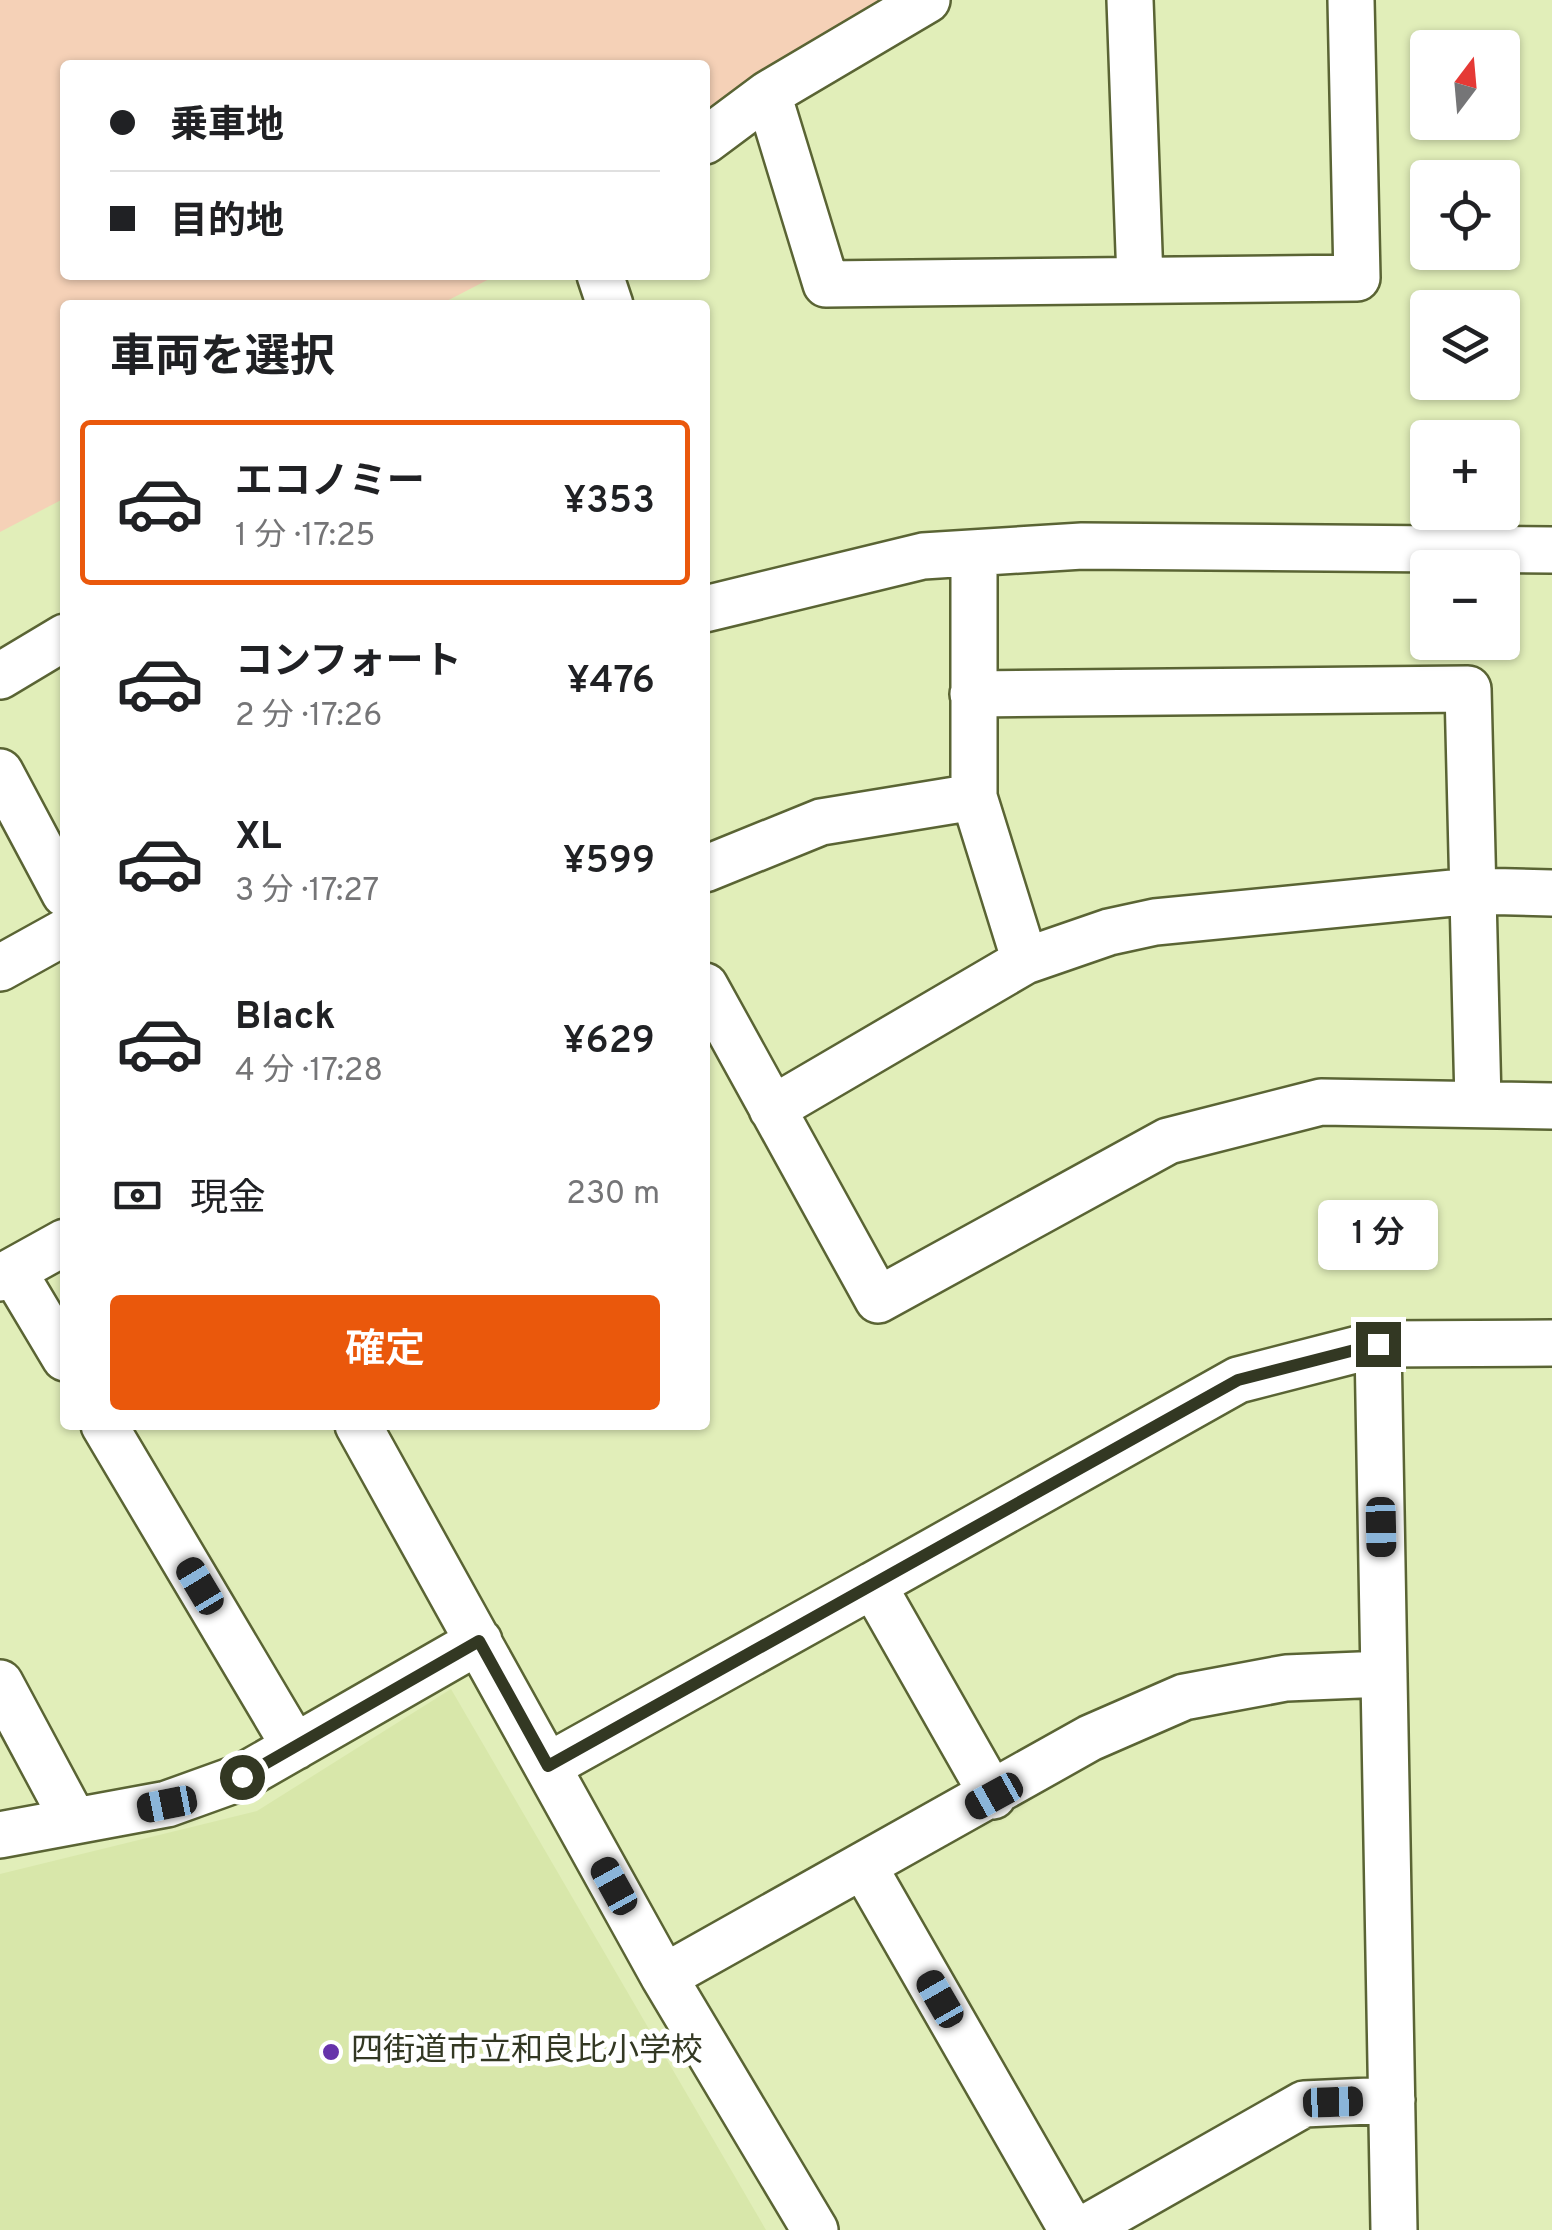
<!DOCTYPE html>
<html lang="ja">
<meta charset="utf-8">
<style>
:root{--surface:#fff;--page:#f2f2f2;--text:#202124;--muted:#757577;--line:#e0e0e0;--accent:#ea580c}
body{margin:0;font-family:Overpass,"Noto Sans JP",sans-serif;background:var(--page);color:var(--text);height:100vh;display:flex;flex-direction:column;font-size:38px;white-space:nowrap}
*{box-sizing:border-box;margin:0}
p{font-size:32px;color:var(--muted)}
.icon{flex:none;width:55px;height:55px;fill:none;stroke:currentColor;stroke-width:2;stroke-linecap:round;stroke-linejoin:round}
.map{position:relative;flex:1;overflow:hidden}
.drawer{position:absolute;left:60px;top:300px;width:650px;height:1130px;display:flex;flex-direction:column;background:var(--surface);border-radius:10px;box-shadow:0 2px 8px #0004}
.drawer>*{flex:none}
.guide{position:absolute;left:60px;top:60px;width:650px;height:220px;border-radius:10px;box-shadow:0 2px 8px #0004;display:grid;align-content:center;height:220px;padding:0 50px;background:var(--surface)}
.needle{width:65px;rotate:16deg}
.tools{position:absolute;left:1410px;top:30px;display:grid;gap:20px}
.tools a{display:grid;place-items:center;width:110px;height:110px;border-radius:10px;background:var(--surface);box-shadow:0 2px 8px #0004;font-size:50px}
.end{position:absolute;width:45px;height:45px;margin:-22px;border:12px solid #333823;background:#fff;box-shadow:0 0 0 5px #fff}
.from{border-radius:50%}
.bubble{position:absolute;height:70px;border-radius:10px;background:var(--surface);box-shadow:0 2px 8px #0004;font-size:32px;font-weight:600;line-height:70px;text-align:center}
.car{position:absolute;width:30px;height:60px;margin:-30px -15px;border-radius:12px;box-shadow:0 0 8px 2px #0007;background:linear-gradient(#222 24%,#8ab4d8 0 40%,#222 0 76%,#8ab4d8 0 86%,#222 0)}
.guide b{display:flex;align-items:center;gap:35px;height:95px;font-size:38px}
.guide b+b{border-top:2px solid var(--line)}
.guide i{width:25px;height:25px;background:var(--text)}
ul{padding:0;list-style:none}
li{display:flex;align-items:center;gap:30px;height:165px;margin:0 20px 15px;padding:0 30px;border:5px solid transparent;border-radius:10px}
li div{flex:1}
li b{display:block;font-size:38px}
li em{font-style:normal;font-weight:600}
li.active{border-color:var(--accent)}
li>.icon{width:90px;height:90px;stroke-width:1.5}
h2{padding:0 50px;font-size:45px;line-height:120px}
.pay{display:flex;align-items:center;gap:25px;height:110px;padding:0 50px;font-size:38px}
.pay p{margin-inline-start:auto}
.primary-button{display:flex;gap:20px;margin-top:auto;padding:20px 50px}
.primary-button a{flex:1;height:115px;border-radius:10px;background:var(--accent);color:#fff;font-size:40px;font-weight:600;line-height:115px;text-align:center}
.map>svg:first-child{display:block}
.built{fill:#d8e7aa}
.green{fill:#f5d1b7}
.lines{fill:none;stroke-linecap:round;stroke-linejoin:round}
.minor-casing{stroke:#5a6434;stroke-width:50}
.minor{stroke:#fff;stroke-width:45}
.route{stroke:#333823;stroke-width:12}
.poi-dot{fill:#63a;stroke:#fff;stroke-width:4}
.labels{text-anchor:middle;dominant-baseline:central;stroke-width:10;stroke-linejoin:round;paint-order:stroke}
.poi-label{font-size:32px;fill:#333823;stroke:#fff;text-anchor:start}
</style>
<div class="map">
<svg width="1552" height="2230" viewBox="0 0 1552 2230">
<rect width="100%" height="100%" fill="#e1eeb9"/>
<!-- built -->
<path class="built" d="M 451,1689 L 766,2230 L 0,2230 L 0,1874 L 257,1811 Z"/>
<!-- green -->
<path class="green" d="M 0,0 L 927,0 L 705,141 L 705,65 L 65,65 L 65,275 L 497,275 L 439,305 L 65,305 L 65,498 L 0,532 Z"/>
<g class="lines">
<defs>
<path id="minor" d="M 1130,0 L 1140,280
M 768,94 L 826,284 L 1357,278 L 1351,0
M 705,141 L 768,94 L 927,0
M 600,275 L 610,305
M 974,553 L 974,797 L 1025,961
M 705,609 L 923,556 L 1082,546 L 1552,550
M 0,676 L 65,637
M 973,694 L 1468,689 L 1478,1102
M 0,772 L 65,894
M 705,869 L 821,822 L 974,797
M 0,968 L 65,932
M 705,986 L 878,1300 L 1168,1141 L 1321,1102 L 1552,1106
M 772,1109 L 1025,961 L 1109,932 L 1155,922 L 1473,891 L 1552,893
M 13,1271 L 65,1358
M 0,1278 L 65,1242
M 1378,1344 L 1394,2230
M 104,1425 L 295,1747
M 358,1425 L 664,1977 L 815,2230
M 0,1683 L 74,1821
M 548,1766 L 873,1585
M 993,1796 L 873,1585 L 1238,1380 L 1378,1344 L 1552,1343
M 0,1835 L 167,1804 L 242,1777 L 479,1641
M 864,1867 L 1072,2230
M 664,1977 L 1090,1738 L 1184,1697 L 1286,1678 L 1384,1674
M 1082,2230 L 1304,2104 L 1392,2100"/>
</defs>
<!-- minor casing -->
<use href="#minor" class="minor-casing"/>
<!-- minor -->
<use href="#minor" class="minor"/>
</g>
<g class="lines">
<!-- route -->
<path class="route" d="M 242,1777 L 479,1641 L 548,1766 L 1238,1380 L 1378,1344"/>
</g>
<!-- markers -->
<circle class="poi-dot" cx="331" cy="2052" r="10"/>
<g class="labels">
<!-- poi labels -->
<g class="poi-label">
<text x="351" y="2052">四街道市立和良比小学校</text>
</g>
</g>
</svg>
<div class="tools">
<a><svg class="needle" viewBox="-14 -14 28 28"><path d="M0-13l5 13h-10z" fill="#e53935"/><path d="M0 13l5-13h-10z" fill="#757577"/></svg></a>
<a><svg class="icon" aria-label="locate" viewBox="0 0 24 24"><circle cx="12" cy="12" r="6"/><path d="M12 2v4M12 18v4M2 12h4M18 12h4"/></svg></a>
<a><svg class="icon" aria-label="layers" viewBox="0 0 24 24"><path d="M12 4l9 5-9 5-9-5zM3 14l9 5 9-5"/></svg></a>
<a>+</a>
<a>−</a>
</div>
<i class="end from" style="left:242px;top:1777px"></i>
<i class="end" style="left:1378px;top:1344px"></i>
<div class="bubble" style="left:1318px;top:1200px;width:120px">1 分</div>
<i class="car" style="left:1381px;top:1527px;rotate:179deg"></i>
<i class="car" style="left:200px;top:1586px;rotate:329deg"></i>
<i class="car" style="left:994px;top:1796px;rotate:241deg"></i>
<i class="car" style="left:167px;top:1804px;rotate:259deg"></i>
<i class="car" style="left:614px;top:1886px;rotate:331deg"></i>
<i class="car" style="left:940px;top:1999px;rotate:330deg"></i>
<i class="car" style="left:1333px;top:2102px;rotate:88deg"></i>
<div class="guide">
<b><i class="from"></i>乗車地</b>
<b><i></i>目的地</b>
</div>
<section class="drawer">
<h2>車両を選択</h2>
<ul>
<li class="active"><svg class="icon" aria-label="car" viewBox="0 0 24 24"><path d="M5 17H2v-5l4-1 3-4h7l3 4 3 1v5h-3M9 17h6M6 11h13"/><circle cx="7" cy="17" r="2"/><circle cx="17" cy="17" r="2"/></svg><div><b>エコノミー</b><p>1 分 · 17:25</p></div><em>¥353</em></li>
<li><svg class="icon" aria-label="car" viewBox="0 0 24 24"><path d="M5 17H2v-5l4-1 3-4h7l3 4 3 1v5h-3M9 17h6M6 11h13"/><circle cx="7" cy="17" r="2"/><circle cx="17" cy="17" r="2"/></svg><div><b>コンフォート</b><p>2 分 · 17:26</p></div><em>¥476</em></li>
<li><svg class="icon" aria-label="car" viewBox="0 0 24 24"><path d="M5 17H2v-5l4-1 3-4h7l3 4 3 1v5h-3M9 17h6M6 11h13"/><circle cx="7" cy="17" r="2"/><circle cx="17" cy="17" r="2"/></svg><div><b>XL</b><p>3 分 · 17:27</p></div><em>¥599</em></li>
<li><svg class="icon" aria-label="car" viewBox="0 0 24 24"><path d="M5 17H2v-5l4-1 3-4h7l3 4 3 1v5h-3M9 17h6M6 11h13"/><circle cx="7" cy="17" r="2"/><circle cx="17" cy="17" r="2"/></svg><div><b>Black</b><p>4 分 · 17:28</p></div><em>¥629</em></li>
</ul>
<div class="pay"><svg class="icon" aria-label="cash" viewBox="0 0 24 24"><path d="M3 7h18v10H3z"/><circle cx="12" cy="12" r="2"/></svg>現金<p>230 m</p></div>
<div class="primary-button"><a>確定</a></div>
</section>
</div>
